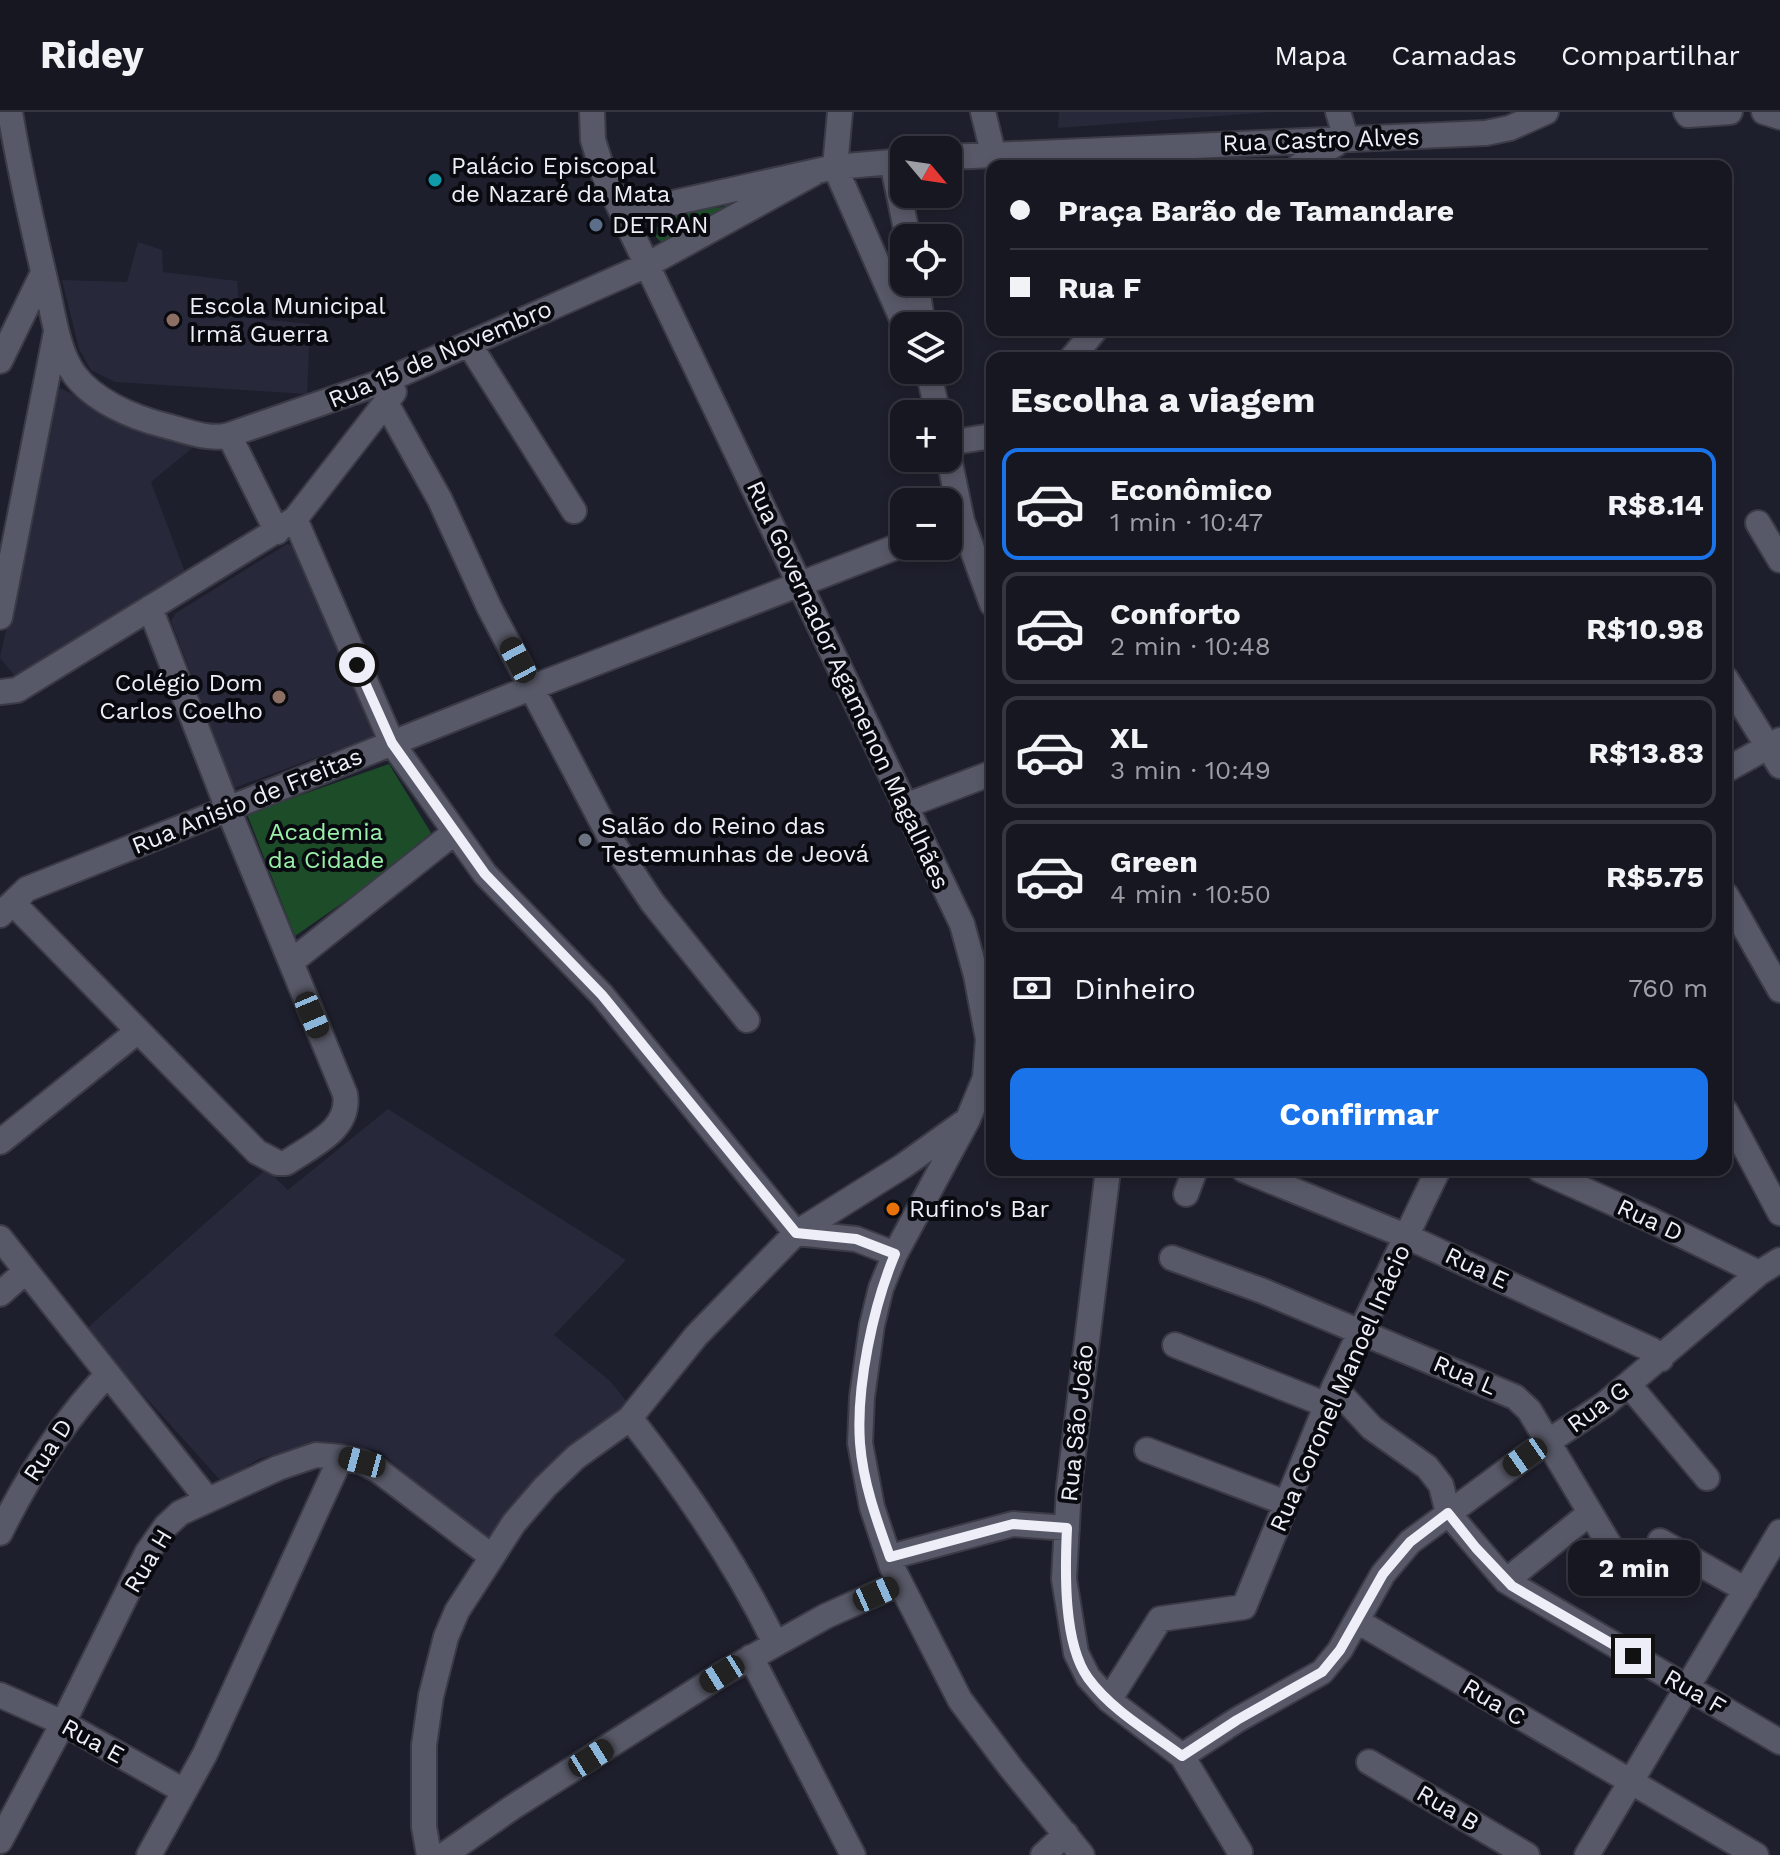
<!DOCTYPE html>
<html lang="pt">
<meta charset="utf-8">
<style>
:root{--surface:#161721;--page:#23242e;--text:#f1f3f6;--muted:#9e9fa5;--line:#35363f;--accent:#1a73e8}
body{margin:0;font-family:"Work Sans",sans-serif;background:var(--page);color:var(--text);height:100vh;display:flex;flex-direction:column;font-size:30px;white-space:nowrap}
*{box-sizing:border-box;margin:0}
p{font-size:26px;color:var(--muted)}
.icon{flex:none;width:44px;height:44px;fill:none;stroke:currentColor;stroke-width:2;stroke-linecap:round;stroke-linejoin:round}
.map{position:relative;flex:1;overflow:hidden}
.details{position:absolute;left:986px;top:240px;width:746px;height:824px;display:flex;flex-direction:column;background:var(--surface);border-radius:16px;box-shadow:0 4px 12px #0003,0 0 0 2px var(--line)}
.details>*{flex:none}
.top-card{position:absolute;left:986px;top:48px;width:746px;height:176px;border-radius:16px;box-shadow:0 4px 12px #0003,0 0 0 2px var(--line);display:grid;align-content:center;height:176px;padding:0 24px;background:var(--surface)}
.needle{width:52px;rotate:119deg}
.buttons{position:absolute;left:890px;top:24px;display:grid;gap:16px}
.buttons a{display:grid;place-items:center;width:72px;height:72px;border-radius:16px;background:var(--surface);box-shadow:0 4px 12px #0003,0 0 0 2px var(--line);font-size:40px}
.end{position:absolute;width:36px;height:36px;margin:-18px;border:10px solid #edeef7;background:#111;box-shadow:0 0 0 4px #111}
.from{border-radius:50%}
.bubble{position:absolute;height:56px;border-radius:16px;background:var(--surface);box-shadow:0 4px 12px #0003,0 0 0 2px var(--line);font-size:26px;font-weight:700;line-height:56px;text-align:center}
.car{position:absolute;width:24px;height:48px;margin:-24px -12px;border-radius:10px;box-shadow:0 0 6px 2px #0007;background:linear-gradient(#222 24%,#8ab4d8 0 40%,#222 0 76%,#8ab4d8 0 86%,#222 0)}
.top-card b{display:flex;align-items:center;gap:28px;height:76px;font-size:30px}
.top-card b+b{border-top:2px solid var(--line)}
.top-card i{width:20px;height:20px;background:var(--text)}
ul{padding:0;list-style:none}
li{display:flex;align-items:center;gap:24px;height:112px;margin:0 16px 12px;padding:0 8px;border:4px solid var(--line);border-radius:16px}
li div{flex:1}
li b{display:block;font-size:30px}
li em{font-style:normal;font-weight:700}
li.on{border-color:var(--accent)}
li>.icon{width:72px;height:72px;stroke-width:1.5}
h2{padding:0 24px;font-size:36px;line-height:96px}
.pay{display:flex;align-items:center;gap:20px;height:88px;padding:0 24px;font-size:30px}
.pay p{margin-inline-start:auto}
.primary-button{display:flex;gap:16px;margin-top:auto;padding:16px 24px}
.primary-button a{flex:1;height:92px;border-radius:16px;background:var(--accent);color:#fff;font-size:32px;font-weight:700;line-height:92px;text-align:center}
header{display:flex;align-items:center;gap:48px;box-sizing:border-box;height:112px;padding:0 40px;background:var(--surface);border-bottom:2px solid var(--line)}
header strong{font-size:38px}
nav{display:flex;gap:44px;margin-inline-start:auto;font-size:28px}
.map>svg:first-child{display:block}
.built{fill:#27283a}
.green{fill:#1d4c29}
.lines{fill:none;stroke-linecap:round;stroke-linejoin:round}
.minor-casing{stroke:#3a3b46;stroke-width:28}
.minor{stroke:#585968;stroke-width:24}
.route{stroke:#edeef7;stroke-width:10}
.culture-dot{fill:#0f9aa8;stroke:#090a0f;stroke-width:3}
.service-dot{fill:#5c6f8a;stroke:#090a0f;stroke-width:3}
.education-dot{fill:#8d6e63;stroke:#090a0f;stroke-width:3}
.worship-dot{fill:#6b7280;stroke:#090a0f;stroke-width:3}
.food-dot{fill:#e8710a;stroke:#090a0f;stroke-width:3}
.labels{text-anchor:middle;dominant-baseline:central;stroke-width:8;stroke-linejoin:round;paint-order:stroke}
.street-label{font-size:24px;fill:#edeef7;stroke:#090a0f}
.poi-label{font-size:24px;fill:#edeef7;stroke:#090a0f;text-anchor:start}
.park-label{font-size:24px;fill:#99efa9;stroke:#090a0f}
</style>
<header>
<strong>Ridey</strong>
<nav><a>Mapa</a><a>Camadas</a><a>Compartilhar</a></nav>
</header>
<div class="map">
<svg width="1780" height="1743" viewBox="0 0 1780 1743">
<rect width="100%" height="100%" fill="#1e1f2c"/>
<!-- built -->
<path class="built" d="M 1059,0 L 1271,0 L 1058,16 Z
M 138,130 L 162,138 L 163,160 L 237,169 L 240,205 L 310,212 L 307,282 L 115,270 L 91,258 L 79,237 L 62,168 L 127,170 Z
M 60,276 L 120,305 L 197,332 L 151,370 L 186,463 L 15,564 L 0,546 L 56,282 Z
M 287,432 L 297,435 L 345,546 L 374,624 L 234,676 L 171,509 L 176,501 Z
M 388,997 L 626,1148 L 554,1223 L 610,1269 L 628,1291 L 527,1379 L 488,1427 L 463,1411 L 379,1339 L 321,1329 L 259,1347 L 222,1370 L 85,1218 L 266,1057 L 288,1078 Z"/>
<!-- green -->
<path class="green" d="M 733,94 L 670,131 L 661,130 L 656,125 L 656,116 C 675,97 708,97 733,94 Z
M 389,652 L 431,721 L 364,776 L 295,824 L 247,702 Z"/>
<g class="lines">
<defs>
<path id="minor" d="M 10,0 C 20,61 34,121 48,180 C 54,207 58,239 74,262 C 94,289 132,305 163,313 C 184,318 208,329 229,323 L 385,269 L 647,153 L 818,59
M 592,0 L 593,28 L 604,63 L 962,812 L 976,863 L 988,927 L 985,966 L 968,1007 L 895,1142 L 881,1176 L 872,1213 L 862,1285 L 860,1331 L 872,1395 L 892,1455 L 960,1588 L 1011,1656 L 1082,1743
M 840,0 L 835,55 L 905,214
M 983,0 L 993,41
M 1686,0 L 1688,3 L 1730,0
M 1764,0 L 1780,5
M 948,45 L 1486,21 L 1510,16 L 1546,0
M 892,50 L 908,126
M 1299,54 L 1346,26 L 1338,0
M 623,102 L 835,55 L 904,49
M 916,170 L 923,214
M 469,232 L 574,399
M 1072,246 L 1095,218
M 0,249 L 43,161
M 928,258 L 938,302
M 386,291 L 440,388 L 489,495 L 613,731 L 652,790 L 747,908
M 229,323 L 277,420
M 948,331 L 992,324
M 948,341 L 962,409 L 992,492
M 295,407 L 392,631 L 485,762 L 602,883 L 796,1121 L 856,1127 L 895,1142
M 1758,411 L 1780,448
M 0,505 L 56,220
M 1726,567 L 1780,654
M 0,580 L 17,578 L 295,407 L 394,280
M 1726,658 L 1780,628
M 905,694 L 992,661
M 1726,783 L 1780,878
M 13,791 L 257,1040 L 278,1051 L 286,1051 C 312,1033 351,1018 345,982 L 228,697 L 150,496
M 0,803 L 27,777 L 533,575 L 904,432
M 291,850 L 455,720
M 1726,1000 L 1780,1101
M 0,1030 L 138,919
M 1108,1058 L 1069,1375 L 1064,1467 L 1076,1541 L 1088,1565 L 1109,1588 L 1182,1644 L 1240,1740
M 1244,1058 L 1408,1125 L 1652,1238 L 1661,1247
M 1540,1058 L 1651,1108 L 1759,1161
M 1186,1082 L 1195,1058
M 0,1126 L 208,1388
M 1172,1146 L 1263,1179 L 1515,1285 L 1529,1298 L 1609,1432
M 0,1182 L 26,1159
M 1175,1233 L 1327,1293
M 1629,1273 L 1707,1366
M 1334,1275 L 1372,1316 L 1427,1355 L 1441,1373 L 1448,1401 L 1506,1469 L 1780,1630
M 630,1306 C 685,1376 736,1451 775,1531
M 1147,1338 L 1286,1391
M 0,1421 C 29,1362 62,1310 108,1262
M 1660,1429 L 1746,1478
M 890,1445 L 1013,1412 L 1067,1416
M 1506,1469 L 1590,1401
M 1357,1509 L 1756,1743
M 751,1545 L 853,1743
M 0,1583 L 63,1611 L 184,1679
M 1109,1588 L 1160,1507 L 1244,1495 L 1334,1275 L 1438,1058
M 1182,1644 L 1237,1608 L 1322,1560 L 1340,1538 L 1383,1462 L 1410,1430 L 1525,1345 L 1605,1292 L 1759,1161 L 1780,1148
M 1369,1650 L 1527,1743
M 0,1729 L 63,1611 L 147,1441 L 166,1414 L 180,1401 L 278,1356 L 316,1343 L 341,1345 L 362,1350 L 379,1359 L 491,1444
M 149,1743 L 205,1642 L 341,1345
M 429,1743 L 424,1715 L 424,1633 L 431,1584 L 446,1525 L 457,1499 L 514,1411 L 545,1375 L 576,1345 L 629,1307 L 696,1224 L 796,1121 L 903,1054 L 963,1011
M 444,1743 L 513,1695 L 722,1562 L 826,1504 L 900,1471
M 1043,1743 L 1066,1722
M 1587,1743 L 1780,1420"/>
</defs>
<!-- minor casing -->
<use href="#minor" class="minor-casing"/>
<!-- minor -->
<use href="#minor" class="minor"/>
</g>
<g class="lines">
<!-- route -->
<path class="route" d="M 357,553 L 392,631 L 485,762 L 602,883 L 796,1121 L 856,1127 L 895,1142 C 873,1195 856,1274 860,1331 C 863,1371 877,1409 890,1445 L 1013,1412 L 1067,1416 C 1065,1458 1063,1531 1088,1566 C 1111,1598 1151,1621 1182,1644 L 1237,1608 L 1322,1560 L 1340,1538 L 1383,1462 L 1410,1430 L 1448,1401 L 1476,1436 L 1512,1474 L 1633,1544"/>
</g>
<!-- markers -->
<circle class="culture-dot" cx="435" cy="68" r="8"/>
<circle class="service-dot" cx="596" cy="113" r="8"/>
<g class="education-dot">
<circle cx="173" cy="208" r="8"/>
<circle cx="279" cy="585" r="8"/>
</g>
<circle class="worship-dot" cx="585" cy="728" r="8"/>
<circle class="food-dot" cx="893" cy="1097" r="8"/>
<g class="labels">
<!-- street labels -->
<g class="street-label">
<text transform="translate(1321 28) rotate(-2)">Rua Castro Alves</text>
<text transform="translate(440 242) rotate(-23)">Rua 15 de Novembro</text>
<text transform="translate(848 573) rotate(65)">Rua Governador Agamenon Magalhães</text>
<text transform="translate(247 689) rotate(-22)">Rua Anisio de Freitas</text>
<text transform="translate(1650 1108) rotate(25)">Rua D</text>
<text transform="translate(1477 1156) rotate(25)">Rua E</text>
<text transform="translate(1465 1263) rotate(23)">Rua L</text>
<text transform="translate(1340 1276) rotate(-66)">Rua Coronel Manoel Inácio</text>
<text transform="translate(1598 1295) rotate(-36)">Rua G</text>
<text transform="translate(1077 1311) rotate(-84)">Rua São João</text>
<text transform="translate(48 1338) rotate(-57)">Rua D</text>
<text transform="translate(148 1449) rotate(-59)">Rua H</text>
<text transform="translate(1695 1580) rotate(30)">Rua F</text>
<text transform="translate(1494 1590) rotate(31)">Rua C</text>
<text transform="translate(93 1629) rotate(29)">Rua E</text>
<text transform="translate(1448 1696) rotate(30)">Rua B</text>
</g>
<!-- poi labels -->
<g class="poi-label">
<text x="451" y="54">Palácio Episcopal<tspan x="451" dy="28">de Nazaré da Mata</tspan></text>
<text x="612" y="113">DETRAN</text>
<text x="189" y="194">Escola Municipal<tspan x="189" dy="28">Irmã Guerra</tspan></text>
<text x="263" y="571" text-anchor="end">Colégio Dom<tspan x="263" dy="28">Carlos Coelho</tspan></text>
<text x="601" y="714">Salão do Reino das<tspan x="601" dy="28">Testemunhas de Jeová</tspan></text>
<text x="909" y="1097">Rufino's Bar</text>
</g>
<!-- park labels -->
<g class="park-label">
<text x="326" y="720">Academia<tspan x="326" dy="28">da Cidade</tspan></text>
</g>
</g>
</svg>
<div class="buttons">
<a><svg class="needle" viewBox="-14 -14 28 28"><path d="M0-13l5 13h-10z" fill="#e53935"/><path d="M0 13l5-13h-10z" fill="#9e9fa5"/></svg></a>
<a><svg class="icon" aria-label="locate" viewBox="0 0 24 24"><circle cx="12" cy="12" r="6"/><path d="M12 2v4M12 18v4M2 12h4M18 12h4"/></svg></a>
<a><svg class="icon" aria-label="layers" viewBox="0 0 24 24"><path d="M12 4l9 5-9 5-9-5zM3 14l9 5 9-5"/></svg></a>
<a>+</a>
<a>−</a>
</div>
<i class="end from" style="left:357px;top:553px"></i>
<i class="end" style="left:1633px;top:1544px"></i>
<div class="bubble" style="left:1568px;top:1428px;width:132px">2 min</div>
<i class="car" style="left:518px;top:548px;rotate:332deg"></i>
<i class="car" style="left:312px;top:903px;rotate:157deg"></i>
<i class="car" style="left:1525px;top:1345px;rotate:235deg"></i>
<i class="car" style="left:362px;top:1350px;rotate:285deg"></i>
<i class="car" style="left:876px;top:1482px;rotate:66deg"></i>
<i class="car" style="left:722px;top:1562px;rotate:238deg"></i>
<i class="car" style="left:591px;top:1646px;rotate:58deg"></i>
<div class="top-card">
<b><i class="from"></i>Praça Barão de Tamandare</b>
<b><i></i>Rua F</b>
</div>
<section class="details">
<h2>Escolha a viagem</h2>
<ul>
<li class="on"><svg class="icon" aria-label="car" viewBox="0 0 24 24"><path d="M5 17H2v-5l4-1 3-4h7l3 4 3 1v5h-3M9 17h6M6 11h13"/><circle cx="7" cy="17" r="2"/><circle cx="17" cy="17" r="2"/></svg><div><b>Econômico</b><p>1 min · 10:47</p></div><em>R$8.14</em></li>
<li><svg class="icon" aria-label="car" viewBox="0 0 24 24"><path d="M5 17H2v-5l4-1 3-4h7l3 4 3 1v5h-3M9 17h6M6 11h13"/><circle cx="7" cy="17" r="2"/><circle cx="17" cy="17" r="2"/></svg><div><b>Conforto</b><p>2 min · 10:48</p></div><em>R$10.98</em></li>
<li><svg class="icon" aria-label="car" viewBox="0 0 24 24"><path d="M5 17H2v-5l4-1 3-4h7l3 4 3 1v5h-3M9 17h6M6 11h13"/><circle cx="7" cy="17" r="2"/><circle cx="17" cy="17" r="2"/></svg><div><b>XL</b><p>3 min · 10:49</p></div><em>R$13.83</em></li>
<li><svg class="icon" aria-label="car" viewBox="0 0 24 24"><path d="M5 17H2v-5l4-1 3-4h7l3 4 3 1v5h-3M9 17h6M6 11h13"/><circle cx="7" cy="17" r="2"/><circle cx="17" cy="17" r="2"/></svg><div><b>Green</b><p>4 min · 10:50</p></div><em>R$5.75</em></li>
</ul>
<div class="pay"><svg class="icon" aria-label="cash" viewBox="0 0 24 24"><path d="M3 7h18v10H3z"/><circle cx="12" cy="12" r="2"/></svg>Dinheiro<p>760 m</p></div>
<div class="primary-button"><a>Confirmar</a></div>
</section>
</div>
